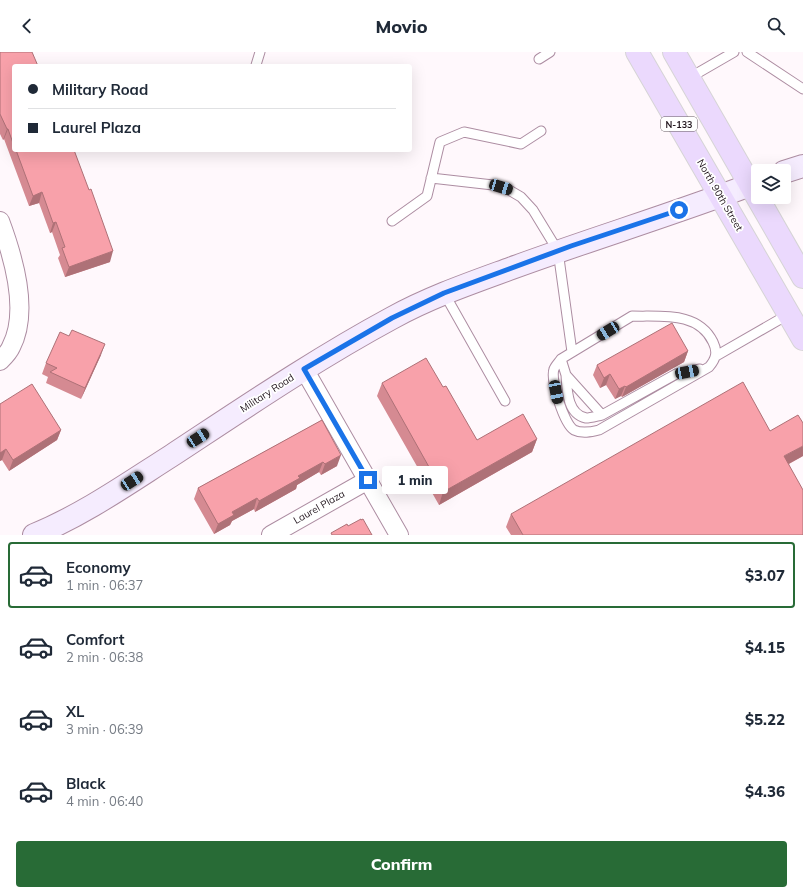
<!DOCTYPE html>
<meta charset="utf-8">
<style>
:root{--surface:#fff;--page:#f6f6f7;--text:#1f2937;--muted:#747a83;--line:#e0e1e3;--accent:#286b36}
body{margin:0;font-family:Mulish,sans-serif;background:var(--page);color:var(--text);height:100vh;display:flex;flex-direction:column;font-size:15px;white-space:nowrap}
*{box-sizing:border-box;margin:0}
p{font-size:13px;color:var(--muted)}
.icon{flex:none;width:22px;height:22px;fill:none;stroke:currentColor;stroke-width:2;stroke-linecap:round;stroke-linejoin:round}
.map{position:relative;height:483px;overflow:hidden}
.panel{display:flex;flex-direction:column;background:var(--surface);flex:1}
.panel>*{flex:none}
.hud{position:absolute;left:12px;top:12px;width:400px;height:88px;border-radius:4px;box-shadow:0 4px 16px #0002;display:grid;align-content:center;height:88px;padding:0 16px;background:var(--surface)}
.fabs{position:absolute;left:751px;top:112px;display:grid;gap:8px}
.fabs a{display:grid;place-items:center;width:40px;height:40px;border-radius:4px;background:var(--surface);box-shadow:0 4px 16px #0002;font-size:20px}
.end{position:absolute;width:18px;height:18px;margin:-9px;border:5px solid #1a73e8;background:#fff;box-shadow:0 0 0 2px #fff}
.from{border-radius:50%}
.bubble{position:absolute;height:28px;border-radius:4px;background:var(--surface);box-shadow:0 4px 16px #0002;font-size:13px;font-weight:800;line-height:28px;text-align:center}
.car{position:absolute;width:12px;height:24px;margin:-12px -6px;border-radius:5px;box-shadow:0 0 3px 1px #0007;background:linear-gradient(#222 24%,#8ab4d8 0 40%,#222 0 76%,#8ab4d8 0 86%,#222 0)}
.hud b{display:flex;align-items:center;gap:14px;height:38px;font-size:15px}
.hud b+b{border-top:1px solid var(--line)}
.hud i{width:10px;height:10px;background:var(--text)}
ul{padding:7px 0 0;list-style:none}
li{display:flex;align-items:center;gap:12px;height:66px;margin:0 8px 6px;padding:0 8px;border:2px solid transparent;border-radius:4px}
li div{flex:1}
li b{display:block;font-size:15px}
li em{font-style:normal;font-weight:800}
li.active{border-color:var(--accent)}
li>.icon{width:36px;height:36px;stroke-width:1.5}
.cta{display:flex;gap:8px;margin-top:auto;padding:8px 16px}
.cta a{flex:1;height:46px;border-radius:4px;background:var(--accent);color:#fff;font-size:16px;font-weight:800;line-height:46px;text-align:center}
header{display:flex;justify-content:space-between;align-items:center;height:52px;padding:0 16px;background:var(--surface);font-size:18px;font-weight:800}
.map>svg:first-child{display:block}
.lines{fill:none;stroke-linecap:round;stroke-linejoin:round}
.service-casing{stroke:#ad8da2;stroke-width:11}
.minor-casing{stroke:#ad8da2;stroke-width:20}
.secondary-casing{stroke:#ad8da2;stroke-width:24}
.primary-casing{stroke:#d6d4d6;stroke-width:24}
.service{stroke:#fff;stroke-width:9}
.minor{stroke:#fff;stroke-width:18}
.secondary{stroke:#f5ecfe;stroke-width:22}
.primary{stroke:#ebd9fd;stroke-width:22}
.wall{fill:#d58a92}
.shaded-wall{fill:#ae7177}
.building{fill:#f8a1aa;stroke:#ae7177}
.route{stroke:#1a73e8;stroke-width:5}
.labels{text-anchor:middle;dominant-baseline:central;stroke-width:3.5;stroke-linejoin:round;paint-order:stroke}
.shield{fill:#fff;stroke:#62595f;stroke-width:1}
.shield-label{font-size:9px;font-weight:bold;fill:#1e121a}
.street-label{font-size:10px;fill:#1e121a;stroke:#fff}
</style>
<header><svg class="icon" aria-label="back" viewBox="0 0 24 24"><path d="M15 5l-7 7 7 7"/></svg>Movio<svg class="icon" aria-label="search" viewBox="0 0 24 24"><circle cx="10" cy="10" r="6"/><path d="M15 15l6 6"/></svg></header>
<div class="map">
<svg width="803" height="483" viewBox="0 0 803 483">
<rect width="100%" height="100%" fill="#fff8fc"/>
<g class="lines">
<defs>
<path id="service" d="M 747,0 L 803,37
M 539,7 L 550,0
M 256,13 L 260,0
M 689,26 L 734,0
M 431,126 L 493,133 L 509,138 L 521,145 L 533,158 L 558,199 L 572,300
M 392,169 L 427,144 L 440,90 L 464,80 L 521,92 L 541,79
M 444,241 L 505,349
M 632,264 C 661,265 698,259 713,290 C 718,300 716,307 709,315 L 599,378 C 591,380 582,382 574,378 C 564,372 550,328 554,317 C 555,314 559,310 561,307 Z
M 716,304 L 789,262
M 561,307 L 566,323 L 602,363 L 676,322 L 700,317
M 566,323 C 567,337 567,362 586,366 C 590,366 597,364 602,363"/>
<path id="minor" d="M 0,169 C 13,204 30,259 11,295 C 9,300 4,305 0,309
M 304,317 L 399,483
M 271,483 L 368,428"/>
<path id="secondary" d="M 784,120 L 803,114
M 34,483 C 83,463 127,432 171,404 C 244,356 316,307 392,266 C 430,245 471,231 512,216 C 594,186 677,161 758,130"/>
<path id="primary" d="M 637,0 L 803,287
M 674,0 L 803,225"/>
</defs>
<!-- service casing -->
<use href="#service" class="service-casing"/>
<!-- minor casing -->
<use href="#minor" class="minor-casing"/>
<!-- secondary casing -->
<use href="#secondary" class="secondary-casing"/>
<!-- primary casing -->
<use href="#primary" class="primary-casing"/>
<!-- service -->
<use href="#service" class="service"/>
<!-- minor -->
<use href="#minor" class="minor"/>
<!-- secondary -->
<use href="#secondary" class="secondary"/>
<!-- primary -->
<use href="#primary" class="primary"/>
</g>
<!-- wall -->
<path class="wall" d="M 0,0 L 14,14 L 14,98 L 74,98 L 110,210 L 65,225 L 58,206 L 60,203 L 52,180 L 50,181 L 39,151 L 29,154 L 4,87 L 3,88 L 0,82 Z
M 688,299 L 684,310 L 622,345 L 621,344 L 615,347 L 606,333 L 600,336 L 593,323 L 597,313 Z
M 101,303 L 81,347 L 46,331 L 48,325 L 42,322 L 46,311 Z
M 382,331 L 443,335 L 477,388 L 537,387 L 532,400 L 439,453 L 377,344 Z
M 0,352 L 61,378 L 57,388 L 9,419 L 2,408 L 0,409 Z
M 322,368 L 337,414 L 321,423 L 319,420 L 297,433 L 296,437 L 255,460 L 254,457 L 232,469 L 230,473 L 214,482 L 194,447 L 198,436 Z
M 803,404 L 789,412 L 803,483 L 511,483 L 506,475 L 511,462 Z"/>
<!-- shaded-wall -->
<path class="shaded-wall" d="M 7,77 L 8,77 L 4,87 L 3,88 Z
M 42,140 L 39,151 L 29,154 L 33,144 Z
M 56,170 L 52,180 L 50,181 L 53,171 Z
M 113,199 L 110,210 L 65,225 L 69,215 Z
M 105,292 L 101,303 L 81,347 L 85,336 Z
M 688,299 L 684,310 L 622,345 L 626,335 Z
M 610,322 L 606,333 L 600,336 L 604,326 Z
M 625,334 L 621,344 L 615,347 L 619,337 Z
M 61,378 L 57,388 L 9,419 L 13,408 Z
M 537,387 L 532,400 L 439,453 L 443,440 Z
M 803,394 L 803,404 L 779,417 L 784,404 Z
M 6,397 L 2,408 L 0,409 L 0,401 Z
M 341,403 L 337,414 L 321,423 L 325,412 Z
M 323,410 L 319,420 L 297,433 L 296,437 L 255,460 L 259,449 L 298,424 Z
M 257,446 L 254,457 L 232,469 L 230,473 L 214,482 L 218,472 L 232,460 Z"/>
<!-- building -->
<path class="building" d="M 0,0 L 32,0 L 38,14 L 14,14 L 14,94 L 8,77 L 7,77 L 0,62 Z
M 16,98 L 74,98 L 89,138 L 91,137 L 113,199 L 69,215 L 62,196 L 65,195 L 56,170 L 53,171 L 42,140 L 33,144 Z
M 672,271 L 688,299 L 626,335 L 625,334 L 619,337 L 610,322 L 604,326 L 597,313 Z
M 72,278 L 105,292 L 85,336 L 50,320 L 57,316 L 46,311 L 60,280 L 69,284 Z
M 426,306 L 443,335 L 446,334 L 477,388 L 523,362 L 537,387 L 443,440 L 382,331 Z
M 743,330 L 770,379 L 798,363 L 803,371 L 803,394 L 784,404 L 803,438 L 803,483 L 523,483 L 511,462 Z
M 32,332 L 61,378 L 13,408 L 6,397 L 0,401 L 0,352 Z
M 322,368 L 341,403 L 325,412 L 323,410 L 298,424 L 300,426 L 259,449 L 257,446 L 232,460 L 234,463 L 218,472 L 198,436 Z
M 361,467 L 361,468 L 363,467 L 372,483 L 332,483 L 331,481 L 347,472 L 348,474 Z"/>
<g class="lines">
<!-- route -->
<path class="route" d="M 368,428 L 304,317 L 392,266 L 444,241 L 571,194 L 679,158"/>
</g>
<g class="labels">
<!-- shield labels -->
<rect class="shield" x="661" y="65" width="36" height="14" rx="3"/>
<g class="shield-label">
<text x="679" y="72">N-133</text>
</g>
<!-- street labels -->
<g class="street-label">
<text transform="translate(720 143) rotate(60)">North 90th Street</text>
<text transform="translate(267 341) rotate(-33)">Military Road</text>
<text transform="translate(319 455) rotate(-30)">Laurel Plaza</text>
</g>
</g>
</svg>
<div class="fabs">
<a><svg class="icon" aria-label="layers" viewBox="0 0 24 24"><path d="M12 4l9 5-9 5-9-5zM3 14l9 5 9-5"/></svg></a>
</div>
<i class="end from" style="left:679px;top:158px"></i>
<i class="end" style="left:368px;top:428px"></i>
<div class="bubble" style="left:382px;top:414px;width:66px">1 min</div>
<i class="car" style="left:501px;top:135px;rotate:107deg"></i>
<i class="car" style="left:608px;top:279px;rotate:239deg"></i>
<i class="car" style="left:687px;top:320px;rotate:79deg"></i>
<i class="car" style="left:556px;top:340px;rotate:169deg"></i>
<i class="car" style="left:198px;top:386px;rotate:57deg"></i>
<i class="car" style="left:132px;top:429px;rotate:57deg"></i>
<div class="hud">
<b><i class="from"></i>Military Road</b>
<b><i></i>Laurel Plaza</b>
</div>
</div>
<section class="panel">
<ul>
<li class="active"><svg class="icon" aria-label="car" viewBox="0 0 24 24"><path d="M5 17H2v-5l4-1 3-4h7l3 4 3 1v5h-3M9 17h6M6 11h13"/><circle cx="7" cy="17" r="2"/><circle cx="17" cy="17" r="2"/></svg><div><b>Economy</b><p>1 min · 06:37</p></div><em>$3.07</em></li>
<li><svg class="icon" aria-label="car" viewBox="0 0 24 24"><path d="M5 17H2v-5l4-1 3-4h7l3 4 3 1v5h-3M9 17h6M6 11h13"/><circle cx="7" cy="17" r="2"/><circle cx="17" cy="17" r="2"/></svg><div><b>Comfort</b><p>2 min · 06:38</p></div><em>$4.15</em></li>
<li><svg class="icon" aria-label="car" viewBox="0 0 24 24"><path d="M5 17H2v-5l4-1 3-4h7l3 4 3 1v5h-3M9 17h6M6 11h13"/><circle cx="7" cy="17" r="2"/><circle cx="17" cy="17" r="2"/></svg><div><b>XL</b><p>3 min · 06:39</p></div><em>$5.22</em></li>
<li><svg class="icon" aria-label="car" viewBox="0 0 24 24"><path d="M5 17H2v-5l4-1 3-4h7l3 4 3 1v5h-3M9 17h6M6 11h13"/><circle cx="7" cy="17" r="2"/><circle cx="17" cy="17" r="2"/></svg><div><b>Black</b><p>4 min · 06:40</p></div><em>$4.36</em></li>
</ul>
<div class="cta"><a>Confirm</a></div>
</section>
